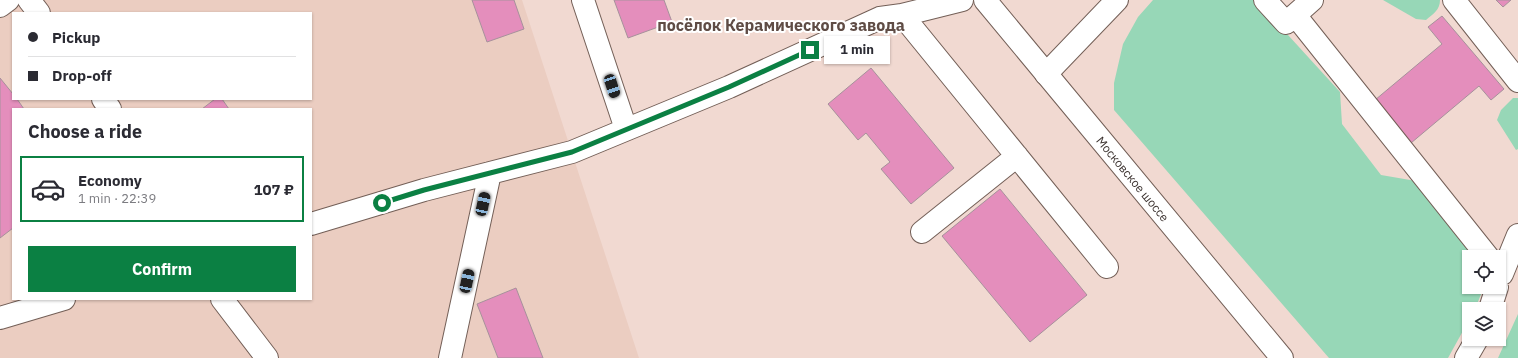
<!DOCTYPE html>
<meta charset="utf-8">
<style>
:root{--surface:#fff;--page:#f7f7f7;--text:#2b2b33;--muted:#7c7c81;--line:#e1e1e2;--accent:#0b8043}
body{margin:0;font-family:"IBM Plex Sans",sans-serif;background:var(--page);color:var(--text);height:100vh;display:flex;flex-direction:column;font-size:15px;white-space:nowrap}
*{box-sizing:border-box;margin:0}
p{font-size:13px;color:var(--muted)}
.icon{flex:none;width:22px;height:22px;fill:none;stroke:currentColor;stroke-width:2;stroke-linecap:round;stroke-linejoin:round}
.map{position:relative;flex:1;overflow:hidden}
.sheet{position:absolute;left:12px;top:108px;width:300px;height:192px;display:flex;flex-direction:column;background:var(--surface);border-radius:0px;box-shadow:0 1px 3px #0004}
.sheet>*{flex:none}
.hud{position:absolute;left:12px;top:12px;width:300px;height:88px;border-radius:0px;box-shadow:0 1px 3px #0004;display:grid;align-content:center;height:88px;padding:0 16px;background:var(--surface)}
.controls{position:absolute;left:1462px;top:250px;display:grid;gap:8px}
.controls a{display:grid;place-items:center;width:44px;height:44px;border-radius:0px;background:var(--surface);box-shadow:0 1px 3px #0004;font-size:20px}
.end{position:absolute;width:18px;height:18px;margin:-9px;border:5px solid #0b8043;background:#fff;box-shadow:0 0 0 2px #fff}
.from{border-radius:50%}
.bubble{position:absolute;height:28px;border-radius:0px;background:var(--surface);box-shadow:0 1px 3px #0004;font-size:13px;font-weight:700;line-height:28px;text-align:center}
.car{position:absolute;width:12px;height:24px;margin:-12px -6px;border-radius:5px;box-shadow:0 0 3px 1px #0007;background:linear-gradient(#222 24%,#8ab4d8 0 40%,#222 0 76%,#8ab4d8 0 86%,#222 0)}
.hud b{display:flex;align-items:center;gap:14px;height:38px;font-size:15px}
.hud b+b{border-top:1px solid var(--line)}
.hud i{width:10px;height:10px;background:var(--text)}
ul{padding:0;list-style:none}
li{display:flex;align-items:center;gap:12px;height:66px;margin:0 8px 6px;padding:0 8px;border:2px solid transparent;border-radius:0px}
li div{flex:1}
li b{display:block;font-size:15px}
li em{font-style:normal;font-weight:700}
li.on{border-color:var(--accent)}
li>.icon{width:36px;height:36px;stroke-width:1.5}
h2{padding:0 16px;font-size:18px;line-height:48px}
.cta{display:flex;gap:8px;margin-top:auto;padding:8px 16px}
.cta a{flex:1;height:46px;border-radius:0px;background:var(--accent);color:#fff;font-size:16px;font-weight:700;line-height:46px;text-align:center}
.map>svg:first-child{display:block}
.built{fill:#ebcdc1;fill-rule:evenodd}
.green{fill:#97d7b7}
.building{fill:#e48ebc;stroke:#a6919b}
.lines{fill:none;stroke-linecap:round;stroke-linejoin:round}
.minor-casing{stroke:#735f57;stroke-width:24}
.major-casing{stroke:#735f57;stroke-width:24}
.minor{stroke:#fff;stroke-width:22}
.major{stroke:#fff;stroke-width:22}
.route{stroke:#0b8043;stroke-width:5}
.labels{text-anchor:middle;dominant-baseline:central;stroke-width:4;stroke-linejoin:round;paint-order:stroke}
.street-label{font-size:12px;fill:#39302d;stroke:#fff}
.district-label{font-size:16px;font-weight:bold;fill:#5f4c45;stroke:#fff}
</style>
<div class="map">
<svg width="1518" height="358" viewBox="0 0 1518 358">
<rect width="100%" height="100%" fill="#f1d9d1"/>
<!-- built -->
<path class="built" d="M 0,0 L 522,0 L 639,358 L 0,358 ZM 13,13 L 311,13 L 311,99 L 13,99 ZM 13,109 L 311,109 L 311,299 L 13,299 Z"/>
<!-- green -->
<path class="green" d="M 1153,0 L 1256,0 L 1340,92 L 1342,124 L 1381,175 L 1416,181 L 1480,257 L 1469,257 L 1469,287 L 1484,287 L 1475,309 L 1469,309 L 1469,320 L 1448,358 L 1329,358 L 1114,110 L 1114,83 L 1123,44 L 1138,17 Z
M 1383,0 L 1440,0 C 1440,10 1433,14 1426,20 L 1416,19 Z
M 1513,98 L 1518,98 L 1518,149 L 1516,150 L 1497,120 L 1501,110 Z
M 1518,314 L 1518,358 L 1498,358 Z"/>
<!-- building -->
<path class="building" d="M 472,0 L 514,0 L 524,29 L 487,42 Z
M 614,0 L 664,0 L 672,22 L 628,38 Z
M 1496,0 L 1511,0 L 1503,7 Z
M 1442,16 L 1504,89 L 1491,100 L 1479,86 L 1411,143 L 1375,100 L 1442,44 L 1428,27 Z
M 871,68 L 954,168 L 911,204 L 881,169 L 890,162 L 866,133 L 858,140 L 828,104 Z
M 0,78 L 13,94 L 13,99 L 17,99 L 24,109 L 13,109 L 13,228 L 0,238 Z
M 215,99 L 222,99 L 229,109 L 202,109 Z
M 1000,189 L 1087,295 L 1030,342 L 942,236 Z
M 516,288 L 543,358 L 498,358 L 477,304 Z"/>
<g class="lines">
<defs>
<path id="minor" d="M 29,0 L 39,13
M 583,0 L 626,129
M 1265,0 L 1286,23 L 1312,0
M 1454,0 L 1518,81
M 0,6 L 8,0
M 902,15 L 1107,267
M 1295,15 L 1488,257
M 1046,74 L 1117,0
M 103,99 L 110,109
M 311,224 L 424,190 L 572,152 L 729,87 L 880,18 L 902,15 L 962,0
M 922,232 L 1017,156
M 1502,274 L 1518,235
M 222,299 L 267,358
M 1490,309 L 1497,287
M 0,318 L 64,299
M 450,358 L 490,173
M 1466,358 L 1477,339"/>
<g id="major">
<path id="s1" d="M 985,0 L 1282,358"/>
</g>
</defs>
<!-- minor casing -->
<use href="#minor" class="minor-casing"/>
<!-- major casing -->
<use href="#major" class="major-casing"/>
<!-- minor -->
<use href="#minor" class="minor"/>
<!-- major -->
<use href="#major" class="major"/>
</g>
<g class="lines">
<!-- route -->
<path class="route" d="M 382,203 L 424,190 L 572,152 L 729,87 L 810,50"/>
</g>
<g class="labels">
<!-- street labels -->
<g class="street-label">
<text stroke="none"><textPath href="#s1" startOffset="232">Московское шоссе</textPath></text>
</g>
<!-- district labels -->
<g class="district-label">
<text x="781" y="25">посёлок Керамического завода</text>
</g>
</g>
</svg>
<div class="controls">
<a><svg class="icon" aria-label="locate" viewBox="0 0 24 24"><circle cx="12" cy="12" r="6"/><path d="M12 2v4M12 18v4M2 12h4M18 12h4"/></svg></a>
<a><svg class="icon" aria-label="layers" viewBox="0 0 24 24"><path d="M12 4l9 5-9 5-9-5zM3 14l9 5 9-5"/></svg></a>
</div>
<i class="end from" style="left:382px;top:203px"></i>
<i class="end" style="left:810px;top:50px"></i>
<div class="bubble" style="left:824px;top:36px;width:66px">1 min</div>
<i class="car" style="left:612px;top:86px;rotate:162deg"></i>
<i class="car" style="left:483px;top:204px;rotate:12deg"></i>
<i class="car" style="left:467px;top:281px;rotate:12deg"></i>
<div class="hud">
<b><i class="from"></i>Pickup</b>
<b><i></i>Drop-off</b>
</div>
<section class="sheet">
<h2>Choose a ride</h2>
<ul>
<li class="on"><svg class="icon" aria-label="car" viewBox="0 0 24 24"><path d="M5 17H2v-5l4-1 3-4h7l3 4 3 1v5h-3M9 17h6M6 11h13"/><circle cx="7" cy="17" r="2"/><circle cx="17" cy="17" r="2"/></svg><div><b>Economy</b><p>1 min · 22:39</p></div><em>107 ₽</em></li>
</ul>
<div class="cta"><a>Confirm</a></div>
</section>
</div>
